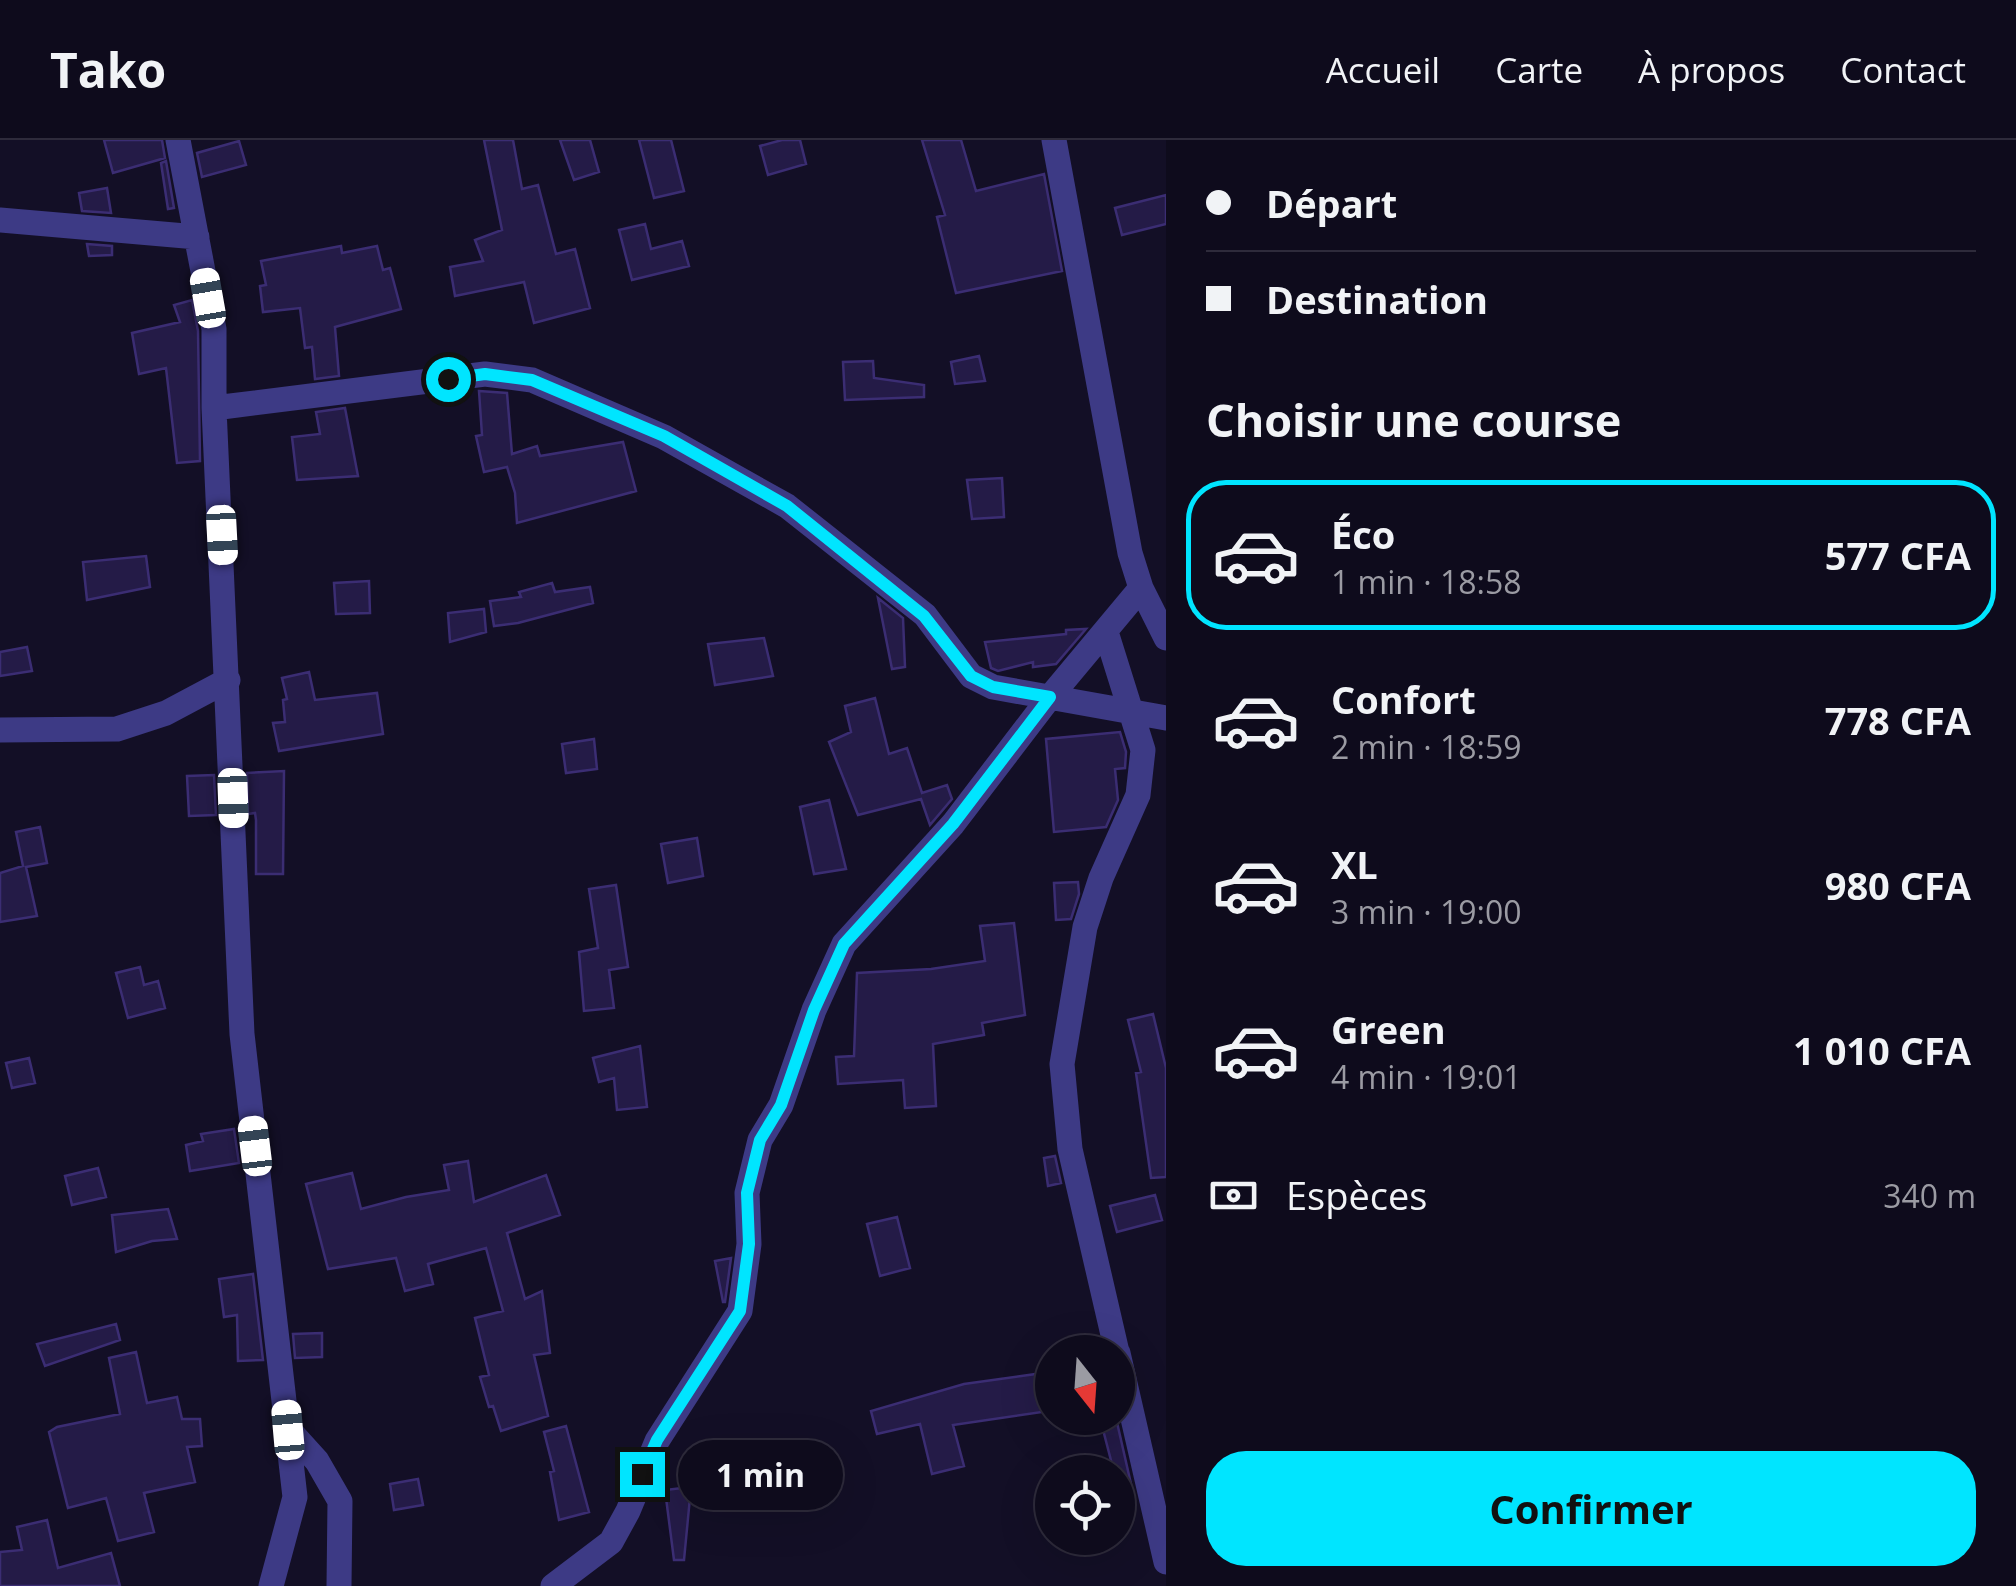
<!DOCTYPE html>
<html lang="fr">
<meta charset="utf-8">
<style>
:root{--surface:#0e0b1c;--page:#1c1929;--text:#f1f3f6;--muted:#9b9ba3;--line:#2e2b3b;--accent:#00e5ff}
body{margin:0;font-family:"Open Sans",sans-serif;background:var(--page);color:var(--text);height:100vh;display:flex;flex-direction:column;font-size:38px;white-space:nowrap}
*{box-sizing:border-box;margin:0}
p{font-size:32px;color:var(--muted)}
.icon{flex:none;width:55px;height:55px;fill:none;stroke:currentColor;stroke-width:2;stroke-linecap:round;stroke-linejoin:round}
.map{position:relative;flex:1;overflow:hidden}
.drawer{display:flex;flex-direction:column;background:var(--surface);width:850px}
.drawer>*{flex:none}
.guide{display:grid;align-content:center;height:220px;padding:0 40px;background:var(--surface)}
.needle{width:65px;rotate:163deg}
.fabs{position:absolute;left:1035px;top:1195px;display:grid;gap:20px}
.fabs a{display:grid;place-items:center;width:100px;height:100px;border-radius:50%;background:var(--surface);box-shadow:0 10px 40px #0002,0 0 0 2px var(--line);font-size:50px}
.end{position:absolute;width:45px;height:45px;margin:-22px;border:12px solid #00e5ff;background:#111;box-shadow:0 0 0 5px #111}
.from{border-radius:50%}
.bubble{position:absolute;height:70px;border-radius:35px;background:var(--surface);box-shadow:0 10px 40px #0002,0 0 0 2px var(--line);font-size:32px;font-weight:700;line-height:70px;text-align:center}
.car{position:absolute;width:30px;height:60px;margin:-30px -15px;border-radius:12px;box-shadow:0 0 8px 2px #0007;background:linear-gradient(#fff 24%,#345 0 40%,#fff 0 76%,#345 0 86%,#fff 0)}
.guide b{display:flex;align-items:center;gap:35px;height:95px;font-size:38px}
.guide b+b{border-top:2px solid var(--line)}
.guide i{width:25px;height:25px;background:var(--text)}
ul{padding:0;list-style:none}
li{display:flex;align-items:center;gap:30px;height:150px;margin:0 20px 15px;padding:0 20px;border:5px solid transparent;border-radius:40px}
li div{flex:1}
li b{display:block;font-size:38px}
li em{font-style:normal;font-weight:700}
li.on{border-color:var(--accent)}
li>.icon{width:90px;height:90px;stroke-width:1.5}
h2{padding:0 40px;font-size:45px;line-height:120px}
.pay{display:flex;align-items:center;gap:25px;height:110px;padding:0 40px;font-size:38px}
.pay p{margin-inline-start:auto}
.action{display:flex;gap:20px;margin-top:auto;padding:20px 40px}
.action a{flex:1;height:115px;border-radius:40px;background:var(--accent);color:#111;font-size:40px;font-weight:700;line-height:115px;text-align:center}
header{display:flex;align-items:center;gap:60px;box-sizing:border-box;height:140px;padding:0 50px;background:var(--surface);border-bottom:2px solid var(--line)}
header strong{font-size:48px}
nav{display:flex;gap:55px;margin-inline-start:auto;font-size:35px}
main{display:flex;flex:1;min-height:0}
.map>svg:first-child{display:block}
.building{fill:#241b47;stroke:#3b2d73;stroke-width:2.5}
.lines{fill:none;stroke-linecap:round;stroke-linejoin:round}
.street{stroke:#3d3a85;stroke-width:25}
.route{stroke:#00e5ff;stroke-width:12}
</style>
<header>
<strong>Tako</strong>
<nav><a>Accueil</a><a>Carte</a><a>À propos</a><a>Contact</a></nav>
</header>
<main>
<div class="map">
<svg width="1166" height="1446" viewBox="0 0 1166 1446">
<rect width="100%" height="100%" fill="#130f26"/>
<!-- building -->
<path class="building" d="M 104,0 L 162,0 L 165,18 L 113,33 Z
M 484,0 L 513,0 L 522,49 L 538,45 L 556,114 L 575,109 L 590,168 L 534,183 L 524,142 L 455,156 L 450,127 L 483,121 L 475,100 L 502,90 Z
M 560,0 L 590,0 L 599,32 L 574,40 Z
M 639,0 L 671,0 L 684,51 L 654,58 Z
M 782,0 L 800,0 L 806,24 L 768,35 L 760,6 Z
M 922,0 L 961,0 L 976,51 L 1044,34 L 1062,131 L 956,153 L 937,77 L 945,75 Z
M 239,1 L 246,25 L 202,37 L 197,13 Z
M 166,21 L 174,68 L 168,69 L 161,23 Z
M 107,48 L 111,73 L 82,71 L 79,53 Z
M 1166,55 L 1166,84 L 1122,95 L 1115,68 Z
M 645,84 L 651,109 L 682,101 L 689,126 L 632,140 L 619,90 Z
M 87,104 L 112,106 L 112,115 L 89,116 Z
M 341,106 L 342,113 L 377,106 L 383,130 L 390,128 L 401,169 L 335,187 L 339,236 L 315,239 L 312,207 L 305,208 L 300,168 L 263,172 L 260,146 L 266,145 L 261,121 Z
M 192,160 L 198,191 L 200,321 L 177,323 L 166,228 L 139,234 L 132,193 L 180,182 L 174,165 Z
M 979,216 L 985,241 L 955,244 L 951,222 Z
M 873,221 L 874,238 L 924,245 L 924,257 L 845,260 L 843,222 Z
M 479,251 L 507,253 L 512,314 L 537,306 L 540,316 L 623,302 L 636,351 L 517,383 L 515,353 L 507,327 L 484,332 L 476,296 L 482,295 Z
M 345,268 L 358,336 L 297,340 L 292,297 L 320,294 L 316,272 Z
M 1002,338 L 1004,377 L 972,379 L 967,340 Z
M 146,416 L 150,447 L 87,460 L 83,422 Z
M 369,441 L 370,473 L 336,474 L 334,443 Z
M 552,443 L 555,452 L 590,447 L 593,463 L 518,483 L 494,486 L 490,461 L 521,457 L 519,452 Z
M 878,458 L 903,478 L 905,527 L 892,529 Z
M 484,469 L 486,492 L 450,502 L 448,473 Z
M 1086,489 L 1056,524 L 1033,527 L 1033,522 L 998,531 L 991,528 L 985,502 L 1066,494 L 1066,490 Z
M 764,498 L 773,536 L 715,545 L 708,504 Z
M 27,507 L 32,531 L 0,536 L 0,512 Z
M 309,532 L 315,560 L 377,553 L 383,594 L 279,611 L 273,583 L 285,582 L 283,560 L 287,559 L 282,538 Z
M 875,558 L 889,614 L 907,608 L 922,653 L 947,645 L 952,659 L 930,685 L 921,659 L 858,675 L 829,602 L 851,592 L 845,566 Z
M 1120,592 L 1126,612 L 1125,628 L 1115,629 L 1118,660 L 1106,687 L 1054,692 L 1046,599 Z
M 594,599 L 597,629 L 566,633 L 562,604 Z
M 284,631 L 283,734 L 256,734 L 256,680 L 255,673 L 248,674 L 247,633 Z
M 214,635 L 216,675 L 189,676 L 187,636 Z
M 829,660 L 846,729 L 814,734 L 800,667 Z
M 40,687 L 47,723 L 26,727 L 37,776 L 0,782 L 0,733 L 23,726 L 16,692 Z
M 697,698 L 703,736 L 668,743 L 661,704 Z
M 1078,742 L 1079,754 L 1071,779 L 1056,780 L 1054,743 Z
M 616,745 L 628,827 L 609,830 L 614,868 L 584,871 L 579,812 L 598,808 L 589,749 Z
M 1014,783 L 1025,875 L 982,883 L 984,895 L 933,904 L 936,966 L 905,968 L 903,940 L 838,944 L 836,917 L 854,916 L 857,833 L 931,829 L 985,821 L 980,786 Z
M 140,827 L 144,845 L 158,841 L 165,868 L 128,878 L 116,833 Z
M 1153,874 L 1166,928 L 1166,1037 L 1151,1038 L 1136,933 L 1141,932 L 1128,880 Z
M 640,906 L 647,967 L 617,970 L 614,938 L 599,942 L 593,918 Z
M 29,918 L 35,943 L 12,948 L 6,923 Z
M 234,989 L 239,1023 L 190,1031 L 186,1005 L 203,1001 L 201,994 Z
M 1055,1016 L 1061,1043 L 1048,1046 L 1044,1018 Z
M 468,1021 L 474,1062 L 546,1035 L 560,1075 L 507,1093 L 525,1159 L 542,1151 L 550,1213 L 534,1215 L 548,1276 L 501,1291 L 493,1266 L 489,1267 L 480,1237 L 489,1235 L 475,1178 L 503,1171 L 486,1108 L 428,1124 L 433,1144 L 405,1151 L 396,1118 L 328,1129 L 306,1044 L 352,1033 L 361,1069 L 406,1057 L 449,1050 L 444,1025 Z
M 98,1028 L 106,1057 L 72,1065 L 65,1036 Z
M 1155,1055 L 1162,1080 L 1117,1092 L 1110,1066 Z
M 168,1069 L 177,1099 L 152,1101 L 116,1112 L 112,1075 Z
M 897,1077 L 910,1128 L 880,1136 L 867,1084 Z
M 731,1118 L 725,1162 L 723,1162 L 715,1121 Z
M 253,1134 L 263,1220 L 238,1221 L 237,1175 L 224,1177 L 219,1139 Z
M 116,1184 L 120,1200 L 45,1226 L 37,1204 Z
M 322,1193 L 322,1217 L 295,1218 L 293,1194 Z
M 136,1212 L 147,1263 L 177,1257 L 182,1279 L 200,1279 L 202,1306 L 187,1307 L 195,1342 L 144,1353 L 154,1392 L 118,1401 L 106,1358 L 68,1368 L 49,1292 L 57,1287 L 120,1274 L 109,1218 Z
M 1036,1234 L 1042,1272 L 953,1285 L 964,1326 L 932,1334 L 920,1284 L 877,1294 L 871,1271 L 964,1244 Z
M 1100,1278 L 1116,1278 L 1131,1344 L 1118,1346 L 1118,1332 L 1114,1332 Z
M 566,1286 L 589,1372 L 559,1380 L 550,1332 L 554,1331 L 544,1292 Z
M 418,1339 L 423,1365 L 394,1370 L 390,1344 Z
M 691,1347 L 684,1420 L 674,1420 L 665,1350 Z
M 47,1380 L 58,1428 L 111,1413 L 120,1446 L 0,1446 L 0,1412 L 22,1410 L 17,1387 Z"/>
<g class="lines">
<!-- street -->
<path class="street" d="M 178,0 L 214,189 L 214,268 L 242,894 L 295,1357 L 271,1446
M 1054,0 L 1130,413 L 1141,448 L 1166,498
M 0,80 L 197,97
M 214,268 L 485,234 L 532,240 L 664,297 L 787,366 L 925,475 L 971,536 L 993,547 L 1166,578
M 1106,492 L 1143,610 L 1138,655 L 1101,738 L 1085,787 L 1062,924 L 1070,1009 L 1117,1212
M 0,590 L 117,589 L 166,573 L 228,540
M 1118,1213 L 1166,1422
M 288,1289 L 317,1321 L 340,1361 L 339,1446
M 553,1446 L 611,1402 L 628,1371 L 657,1301 L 740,1171 L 749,1104 L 747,1053 L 760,1000 L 781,965 L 814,870 L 844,804 L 953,684 L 1050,557 L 1141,448"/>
</g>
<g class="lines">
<!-- route -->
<path class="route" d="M 448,239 L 485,234 L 532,240 L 664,296 L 787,366 L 924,476 L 971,536 L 993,547 L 1050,557 L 953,684 L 844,804 L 814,870 L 781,965 L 760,1000 L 747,1053 L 749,1104 L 740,1171 L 657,1300 L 642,1334"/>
</g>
</svg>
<div class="fabs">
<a><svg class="needle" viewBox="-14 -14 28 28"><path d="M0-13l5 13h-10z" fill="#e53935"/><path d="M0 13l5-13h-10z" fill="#9b9ba3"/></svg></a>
<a><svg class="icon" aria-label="locate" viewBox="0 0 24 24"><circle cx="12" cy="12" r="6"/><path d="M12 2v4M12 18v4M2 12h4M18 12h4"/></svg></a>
</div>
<i class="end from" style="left:448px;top:239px"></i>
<i class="end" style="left:642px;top:1334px"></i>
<div class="bubble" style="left:678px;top:1300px;width:165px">1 min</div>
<i class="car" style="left:208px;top:158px;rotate:350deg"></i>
<i class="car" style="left:222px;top:395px;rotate:177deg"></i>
<i class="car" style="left:233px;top:658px;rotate:178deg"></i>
<i class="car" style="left:255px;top:1006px;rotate:353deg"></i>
<i class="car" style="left:288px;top:1290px;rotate:355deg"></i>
</div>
<section class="drawer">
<div class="guide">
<b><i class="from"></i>Départ</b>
<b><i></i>Destination</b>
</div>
<h2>Choisir une course</h2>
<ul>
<li class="on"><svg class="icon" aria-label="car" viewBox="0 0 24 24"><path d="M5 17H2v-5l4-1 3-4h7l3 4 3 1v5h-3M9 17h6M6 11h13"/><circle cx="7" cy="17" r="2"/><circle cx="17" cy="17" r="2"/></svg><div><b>Éco</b><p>1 min · 18:58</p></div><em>577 CFA</em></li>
<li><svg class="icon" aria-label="car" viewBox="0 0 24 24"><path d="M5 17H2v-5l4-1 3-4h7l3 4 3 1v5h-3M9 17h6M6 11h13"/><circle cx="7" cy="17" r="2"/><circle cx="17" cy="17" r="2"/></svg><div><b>Confort</b><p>2 min · 18:59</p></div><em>778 CFA</em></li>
<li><svg class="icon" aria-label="car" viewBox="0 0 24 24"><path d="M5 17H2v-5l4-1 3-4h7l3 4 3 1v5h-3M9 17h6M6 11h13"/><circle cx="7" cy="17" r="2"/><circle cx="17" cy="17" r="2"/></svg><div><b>XL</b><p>3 min · 19:00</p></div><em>980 CFA</em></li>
<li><svg class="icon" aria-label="car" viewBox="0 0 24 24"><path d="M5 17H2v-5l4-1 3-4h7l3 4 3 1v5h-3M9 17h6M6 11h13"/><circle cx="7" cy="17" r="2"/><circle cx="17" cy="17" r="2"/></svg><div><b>Green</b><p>4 min · 19:01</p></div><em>1 010 CFA</em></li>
</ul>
<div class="pay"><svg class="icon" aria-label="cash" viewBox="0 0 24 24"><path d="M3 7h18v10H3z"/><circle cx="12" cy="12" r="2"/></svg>Espèces<p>340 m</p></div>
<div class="action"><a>Confirmer</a></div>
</section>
</main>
